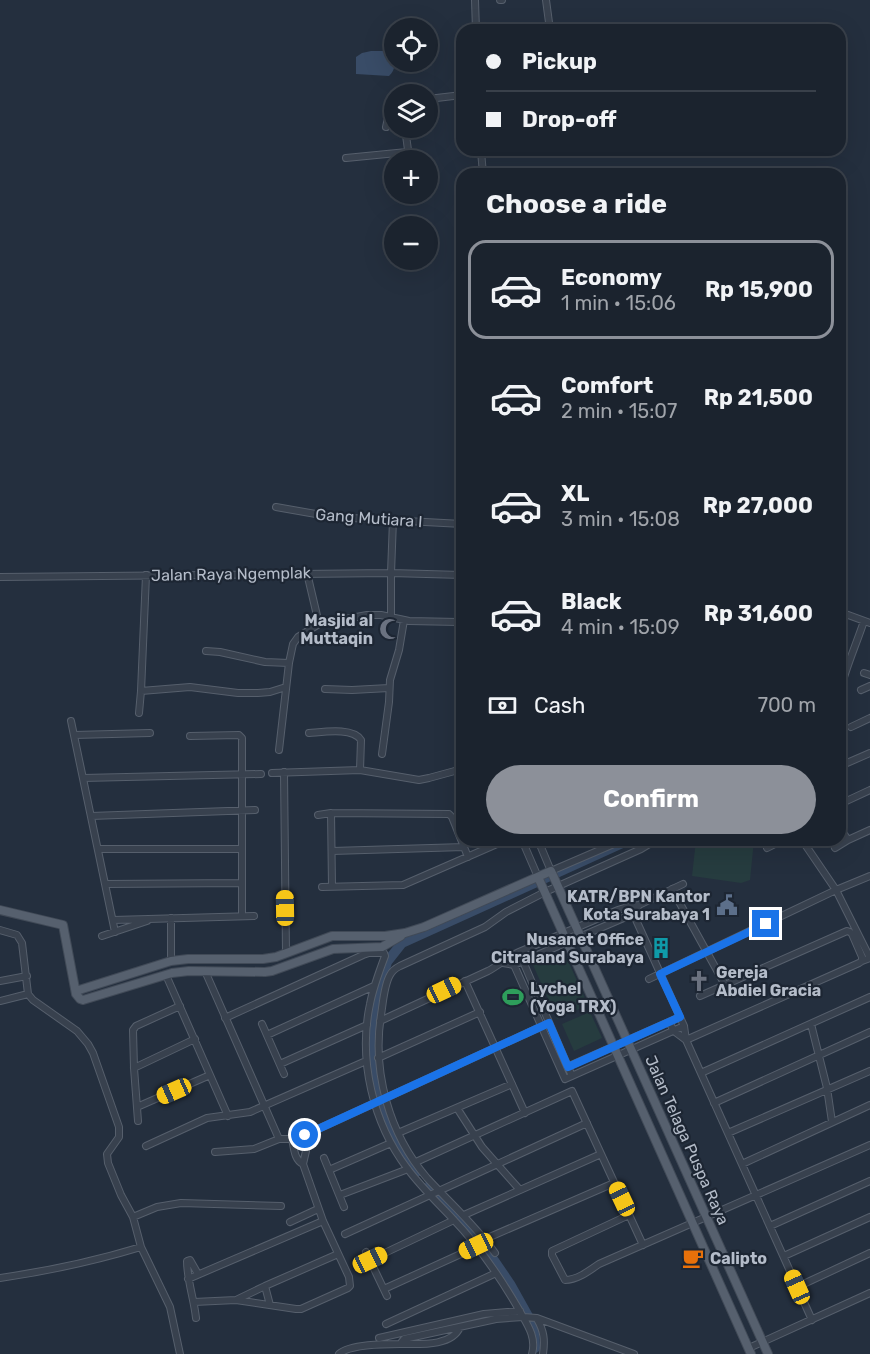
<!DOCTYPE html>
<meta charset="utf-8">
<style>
:root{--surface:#1b232e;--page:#282f3a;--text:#f1f3f6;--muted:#a0a4aa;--line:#39404a;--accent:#8c9099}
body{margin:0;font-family:Rubik,sans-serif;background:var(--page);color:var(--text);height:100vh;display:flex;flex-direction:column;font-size:22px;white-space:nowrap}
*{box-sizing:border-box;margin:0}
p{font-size:20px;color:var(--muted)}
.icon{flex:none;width:33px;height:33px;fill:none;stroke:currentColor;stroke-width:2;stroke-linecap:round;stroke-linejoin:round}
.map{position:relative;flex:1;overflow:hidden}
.sheet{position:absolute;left:456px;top:168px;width:390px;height:678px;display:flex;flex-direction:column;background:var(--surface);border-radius:18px;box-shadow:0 6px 24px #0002,0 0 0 2px var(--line)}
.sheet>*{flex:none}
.banner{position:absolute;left:456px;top:24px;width:390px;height:132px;border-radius:18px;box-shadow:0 6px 24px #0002,0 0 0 2px var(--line);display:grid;align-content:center;height:132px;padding:0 30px;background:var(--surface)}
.buttons{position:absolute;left:384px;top:18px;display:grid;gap:12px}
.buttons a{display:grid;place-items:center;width:54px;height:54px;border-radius:50%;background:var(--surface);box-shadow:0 6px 24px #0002,0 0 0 2px var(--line);font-size:30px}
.end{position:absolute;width:27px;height:27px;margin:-14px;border:8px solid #1a73e8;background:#fff;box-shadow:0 0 0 3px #fff}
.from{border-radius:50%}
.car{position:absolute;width:18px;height:36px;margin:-18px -9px;border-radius:8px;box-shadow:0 0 4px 2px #0007;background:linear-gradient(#f5c518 24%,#345 0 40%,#f5c518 0 76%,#345 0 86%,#f5c518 0)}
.banner b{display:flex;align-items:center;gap:21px;height:57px;font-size:22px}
.banner b+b{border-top:2px solid var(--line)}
.banner i{width:15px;height:15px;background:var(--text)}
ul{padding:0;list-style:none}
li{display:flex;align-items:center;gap:18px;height:99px;margin:0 12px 9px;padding:0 18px;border:3px solid transparent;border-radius:18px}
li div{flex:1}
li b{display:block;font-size:22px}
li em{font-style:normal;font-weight:700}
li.on{border-color:var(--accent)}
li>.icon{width:54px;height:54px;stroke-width:1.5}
h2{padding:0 30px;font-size:27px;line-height:72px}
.pay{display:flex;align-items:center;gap:15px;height:66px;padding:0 30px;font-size:22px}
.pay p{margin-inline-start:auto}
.button{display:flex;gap:12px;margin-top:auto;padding:12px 30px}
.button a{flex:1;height:69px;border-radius:36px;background:var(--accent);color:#fff;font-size:24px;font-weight:700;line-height:69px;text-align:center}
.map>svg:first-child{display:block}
.green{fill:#263c3f}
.water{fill:#394c67}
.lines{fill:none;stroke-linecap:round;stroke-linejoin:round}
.river{stroke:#394c67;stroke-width:10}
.minor-casing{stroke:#565f6c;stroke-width:8}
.major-casing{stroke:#414a57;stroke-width:10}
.minor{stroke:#38414e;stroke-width:6}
.major{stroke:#56606e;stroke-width:8}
.route{stroke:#1a73e8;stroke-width:8}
.labels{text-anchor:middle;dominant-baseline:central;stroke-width:4.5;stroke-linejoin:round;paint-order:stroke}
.street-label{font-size:16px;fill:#b4bcc9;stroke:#1d2633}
.poi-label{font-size:16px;font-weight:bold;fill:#b4bcc9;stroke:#1d2633;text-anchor:end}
</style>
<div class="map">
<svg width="870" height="1354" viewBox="0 0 870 1354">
<rect width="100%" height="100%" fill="#242f3e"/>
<!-- green -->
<path class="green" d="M 696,840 L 754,840 L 750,880 L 741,883 L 692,876 Z
M 564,952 L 588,1005 L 557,1019 L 533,965 Z
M 590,1012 L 602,1038 L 574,1051 L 562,1024 Z"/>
<!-- water -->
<path class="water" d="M 371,51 L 388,51 L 394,54 C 395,63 396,69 389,76 L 356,74 L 356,57 L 362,53 Z"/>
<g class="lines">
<!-- river -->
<path class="river" d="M 419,1171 L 402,1148 L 382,1105 L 372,1057 L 372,1016 L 387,962 L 402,943 L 629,840
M 430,1185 L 472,1231 L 495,1262 L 510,1284 L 534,1327 L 535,1348"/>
<defs>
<path id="minor" d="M 475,0 L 476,30
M 500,0 L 502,0
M 546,0 L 550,30
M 428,99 L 462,95
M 386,127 L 391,105 L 394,103
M 481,151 L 483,174
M 481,154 L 522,150
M 346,158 L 407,152 L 408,150 L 405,128
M 276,507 L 333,517 L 462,524
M 307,573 L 319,624
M 0,577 L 391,573 L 462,575
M 840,612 L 870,623
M 391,616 L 391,573 L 393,520
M 206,651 L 220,652 L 265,662 L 289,663
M 864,673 L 870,675
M 325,689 L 352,690 L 389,688
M 861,690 L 870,686
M 141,691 L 190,687 L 238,693 L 258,693 L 270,692 L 286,687
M 840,691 C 846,667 856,645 864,621
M 139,713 L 141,691 L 146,575
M 71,721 L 115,932
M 851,727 L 870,718
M 309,733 C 323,732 353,727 361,740 L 360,770
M 74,735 L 150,733
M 190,736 L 239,735 L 242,738 L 242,916
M 279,750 L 289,663 L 293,644 L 298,637 L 319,624 L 367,615 L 381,615 L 409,621 L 458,622 L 459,575
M 382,754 L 389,702 L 390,680 L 399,650 L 404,620
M 840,766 L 870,753
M 284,772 L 286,953
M 272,773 L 360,770 L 419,780 L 429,778 L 462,769
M 83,778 L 261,774
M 840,804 L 870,790
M 331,813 L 332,886
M 318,815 L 331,813 L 449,814 L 452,817 L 468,857
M 91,816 L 255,810
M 840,828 L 848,840
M 522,840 L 538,877
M 538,840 L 551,871 L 623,840
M 767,848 L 783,840
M 835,848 L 848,840 L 870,830
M 98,849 L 242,849
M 332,851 L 464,847
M 105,884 L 242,883
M 322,887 L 403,885 L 506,840
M 672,889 L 725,985
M 632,911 L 684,1026 L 686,1040
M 171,918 L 171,961
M 113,920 L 254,916
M 0,930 L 17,935 L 22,943 L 28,994 L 33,1000 L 77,1031 L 88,1044 L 93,1053 L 119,1127 L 119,1137 L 107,1154 L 108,1163 L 121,1195 L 133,1217 L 141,1247 L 170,1307 L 180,1354
M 102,936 L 147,921
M 519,952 L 572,1076
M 510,956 L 565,1079 L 684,1026
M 503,963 L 514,965 L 633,914 L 639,905
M 205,971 L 279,1139
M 166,975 L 228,1116
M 649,979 L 836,890 L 870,876
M 0,981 L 27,976
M 465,981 L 525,1113
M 700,996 L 847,931 L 850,932 L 852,934 L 862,957 L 862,961
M 0,1001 L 28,994
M 225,1018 L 363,955 L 369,953 L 384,953 L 385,956 C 379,972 373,988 370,1004 C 358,1060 373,1123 407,1168 C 421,1187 437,1202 453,1219 C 478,1245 500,1277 518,1308 C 526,1323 537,1336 532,1354
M 380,1021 L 488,971 C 499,965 508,957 519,952 L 618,910 L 630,906 L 639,905 L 683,884
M 669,1022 L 674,1031 L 686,1040 L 812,1320
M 262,1024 L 284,1074
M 811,1024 L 827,1088 L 832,1122
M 267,1035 L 374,986
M 686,1040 L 859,963 L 862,961 L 870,958 L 836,890 L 802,840
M 378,1058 L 480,1012
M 280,1064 L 367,1025
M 567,1067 L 680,1017
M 134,1068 L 195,1039
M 701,1073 L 870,997
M 714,1103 L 870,1032
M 137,1107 L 210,1075
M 457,1108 L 482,1147 L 520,1190
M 138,1121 L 134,1068 L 133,1030 L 136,1026 L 180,1006
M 398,1133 L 512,1084
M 728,1133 L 870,1071
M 146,1146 L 207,1118 L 250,1112 L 366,1061
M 215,1152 L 254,1149 L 279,1139 L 292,1139 L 305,1135 L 549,1023
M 324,1158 L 344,1207
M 416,1162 L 572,1091 L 643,1245
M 303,1164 L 306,1151 L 305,1135
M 742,1164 L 870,1105
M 329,1170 L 391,1143
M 340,1195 L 408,1169
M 464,1215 L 601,1154
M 629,1215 L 552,1251 L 552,1255 L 565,1280 C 577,1280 589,1271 599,1264 L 870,1145
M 133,1217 L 157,1207 L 181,1203 L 281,1206
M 290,1222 L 318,1209
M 770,1226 L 870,1181
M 345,1234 L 587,1123
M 485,1239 L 614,1183
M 366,1252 L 387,1296
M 495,1253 C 475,1225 450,1203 427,1178 C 389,1134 372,1072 381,1015 C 383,1003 384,985 390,975 C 392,971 396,968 400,966 L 485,927 L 506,912 L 545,892 L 641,849 L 656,840
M 784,1256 L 870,1217
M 370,1260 L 454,1220
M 0,1278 C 48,1271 95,1261 141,1247
M 188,1279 L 323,1221
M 265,1286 L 270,1305
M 797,1287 L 870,1253
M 384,1289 L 476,1247
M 236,1300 L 296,1309 L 301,1309 L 348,1288 L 350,1286 L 349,1277 L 323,1221 L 303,1164 C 294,1160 294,1147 292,1139
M 194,1302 L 236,1300 L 265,1286 L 338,1254
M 196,1318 C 194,1299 187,1280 187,1261 L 190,1260 L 198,1274
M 537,1319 C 544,1331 545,1340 543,1354
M 386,1324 L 496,1273
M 379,1338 L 484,1314 L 520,1311
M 400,1344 C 418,1344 452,1347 460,1327
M 749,1348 L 870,1293
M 339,1354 C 350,1344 385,1344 400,1344 L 404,1339 L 496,1319 L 523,1317 L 537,1318 L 634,1354"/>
<path id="major" d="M 538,877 L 751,1354
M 0,910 L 63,925 L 76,994 L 80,999 L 83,1000 L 172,973 L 189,971 L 265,972 L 272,971 L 333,949 L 382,947 L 401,936
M 76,991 L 171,961 L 188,959 L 263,959 L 276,957 L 332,936 L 385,936 L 405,933 L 424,927 L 551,871 L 768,1354"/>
</defs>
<!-- minor casing -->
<use href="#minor" class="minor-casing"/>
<!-- major casing -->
<use href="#major" class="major-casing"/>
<!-- minor -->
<use href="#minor" class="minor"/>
<!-- major -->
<use href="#major" class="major"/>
</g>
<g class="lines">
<!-- route -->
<path class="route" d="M 305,1135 L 549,1023 L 568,1067 L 680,1017 L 660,974 L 766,924"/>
</g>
<!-- icons -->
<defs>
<symbol id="mosque-bare" viewBox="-9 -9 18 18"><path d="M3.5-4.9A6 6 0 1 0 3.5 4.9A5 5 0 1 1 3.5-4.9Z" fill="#6b7280" stroke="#1d2633" stroke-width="2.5" paint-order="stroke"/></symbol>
<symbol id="civic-bare" viewBox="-9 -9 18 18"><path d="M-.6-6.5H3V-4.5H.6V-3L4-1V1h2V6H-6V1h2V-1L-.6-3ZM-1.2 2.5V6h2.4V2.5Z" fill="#5c6f8a" stroke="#1d2633" stroke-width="2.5" paint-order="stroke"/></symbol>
<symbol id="building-bare" viewBox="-9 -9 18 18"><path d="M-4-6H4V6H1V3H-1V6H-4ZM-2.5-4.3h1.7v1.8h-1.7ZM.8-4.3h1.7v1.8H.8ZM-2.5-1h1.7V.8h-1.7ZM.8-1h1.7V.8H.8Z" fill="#0f9aa8" stroke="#1d2633" stroke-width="2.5" paint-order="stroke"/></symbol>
<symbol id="church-bare" viewBox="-9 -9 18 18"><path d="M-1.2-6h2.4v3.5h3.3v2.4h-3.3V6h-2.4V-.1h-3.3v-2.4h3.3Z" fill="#6b7280" stroke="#1d2633" stroke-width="2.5" paint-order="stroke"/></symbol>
<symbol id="stadium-bare" viewBox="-9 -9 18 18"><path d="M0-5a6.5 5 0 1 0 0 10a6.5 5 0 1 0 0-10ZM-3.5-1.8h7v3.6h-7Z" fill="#2e9e5b" stroke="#1d2633" stroke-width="2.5" paint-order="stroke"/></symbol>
<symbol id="cafe-bare" viewBox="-9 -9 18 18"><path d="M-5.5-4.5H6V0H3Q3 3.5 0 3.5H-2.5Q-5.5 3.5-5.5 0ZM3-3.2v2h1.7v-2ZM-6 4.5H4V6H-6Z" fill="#e8710a" stroke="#1d2633" stroke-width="2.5" paint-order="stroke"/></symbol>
</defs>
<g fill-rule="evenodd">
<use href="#mosque-bare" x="375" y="614" width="30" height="30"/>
<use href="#civic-bare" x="712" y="890" width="30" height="30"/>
<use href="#building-bare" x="646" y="933" width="30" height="30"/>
<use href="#church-bare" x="684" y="966" width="30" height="30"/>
<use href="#stadium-bare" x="498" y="982" width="30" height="30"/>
<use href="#cafe-bare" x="678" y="1243" width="30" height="30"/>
</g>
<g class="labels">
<!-- street labels -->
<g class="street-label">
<text transform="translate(369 518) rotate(4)">Gang Mutiara I</text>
<text transform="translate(231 574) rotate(-1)">Jalan Raya Ngemplak</text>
<text transform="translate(687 1140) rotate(66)">Jalan Telaga Puspa Raya</text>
</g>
<!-- poi labels -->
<g class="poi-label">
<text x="373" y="620">Masjid al<tspan x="373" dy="18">Muttaqin</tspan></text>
<text x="710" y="896">KATR/BPN Kantor<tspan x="710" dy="18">Kota Surabaya 1</tspan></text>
<text x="644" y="939">Nusanet Office<tspan x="644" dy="18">Citraland Surabaya</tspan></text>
<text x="716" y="972" text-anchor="start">Gereja<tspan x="716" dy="18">Abdiel Gracia</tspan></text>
<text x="530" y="988" text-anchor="start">Lychel<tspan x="530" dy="18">(Yoga TRX)</tspan></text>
<text x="710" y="1258" text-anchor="start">Calipto</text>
</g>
</g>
</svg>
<div class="buttons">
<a><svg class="icon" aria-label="locate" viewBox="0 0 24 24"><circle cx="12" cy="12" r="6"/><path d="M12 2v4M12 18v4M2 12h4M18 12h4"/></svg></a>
<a><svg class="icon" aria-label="layers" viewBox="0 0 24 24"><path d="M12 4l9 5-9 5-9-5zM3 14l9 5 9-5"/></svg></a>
<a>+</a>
<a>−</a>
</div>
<i class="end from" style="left:305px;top:1135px"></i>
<i class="end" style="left:766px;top:924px"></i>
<i class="car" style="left:285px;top:908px;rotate:359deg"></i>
<i class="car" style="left:444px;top:990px;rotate:65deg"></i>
<i class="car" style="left:174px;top:1091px;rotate:246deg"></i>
<i class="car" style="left:622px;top:1199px;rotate:335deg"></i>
<i class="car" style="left:476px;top:1246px;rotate:245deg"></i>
<i class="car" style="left:370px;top:1260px;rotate:65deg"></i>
<i class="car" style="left:797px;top:1287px;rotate:336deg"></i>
<div class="banner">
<b><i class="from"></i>Pickup</b>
<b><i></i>Drop-off</b>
</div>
<section class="sheet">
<h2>Choose a ride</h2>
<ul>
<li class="on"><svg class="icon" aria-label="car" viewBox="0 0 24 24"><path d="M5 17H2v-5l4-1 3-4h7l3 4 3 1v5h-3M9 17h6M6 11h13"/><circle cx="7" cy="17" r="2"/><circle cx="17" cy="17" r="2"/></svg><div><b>Economy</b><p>1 min · 15:06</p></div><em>Rp 15,900</em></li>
<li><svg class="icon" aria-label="car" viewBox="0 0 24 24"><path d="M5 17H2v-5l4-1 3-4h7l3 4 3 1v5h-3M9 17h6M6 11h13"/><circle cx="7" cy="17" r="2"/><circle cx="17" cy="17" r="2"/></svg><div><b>Comfort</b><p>2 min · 15:07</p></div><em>Rp 21,500</em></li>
<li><svg class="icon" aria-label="car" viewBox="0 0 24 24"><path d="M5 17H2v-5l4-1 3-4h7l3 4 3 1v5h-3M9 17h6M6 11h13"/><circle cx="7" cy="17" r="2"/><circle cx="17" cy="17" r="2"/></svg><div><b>XL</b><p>3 min · 15:08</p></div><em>Rp 27,000</em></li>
<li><svg class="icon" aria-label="car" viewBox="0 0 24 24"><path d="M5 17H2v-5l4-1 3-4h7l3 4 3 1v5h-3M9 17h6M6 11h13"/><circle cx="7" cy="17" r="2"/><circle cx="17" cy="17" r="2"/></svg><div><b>Black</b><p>4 min · 15:09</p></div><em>Rp 31,600</em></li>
</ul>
<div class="pay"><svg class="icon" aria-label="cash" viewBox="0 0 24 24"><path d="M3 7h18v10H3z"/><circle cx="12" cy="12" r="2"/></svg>Cash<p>700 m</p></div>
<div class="button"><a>Confirm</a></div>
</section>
</div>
